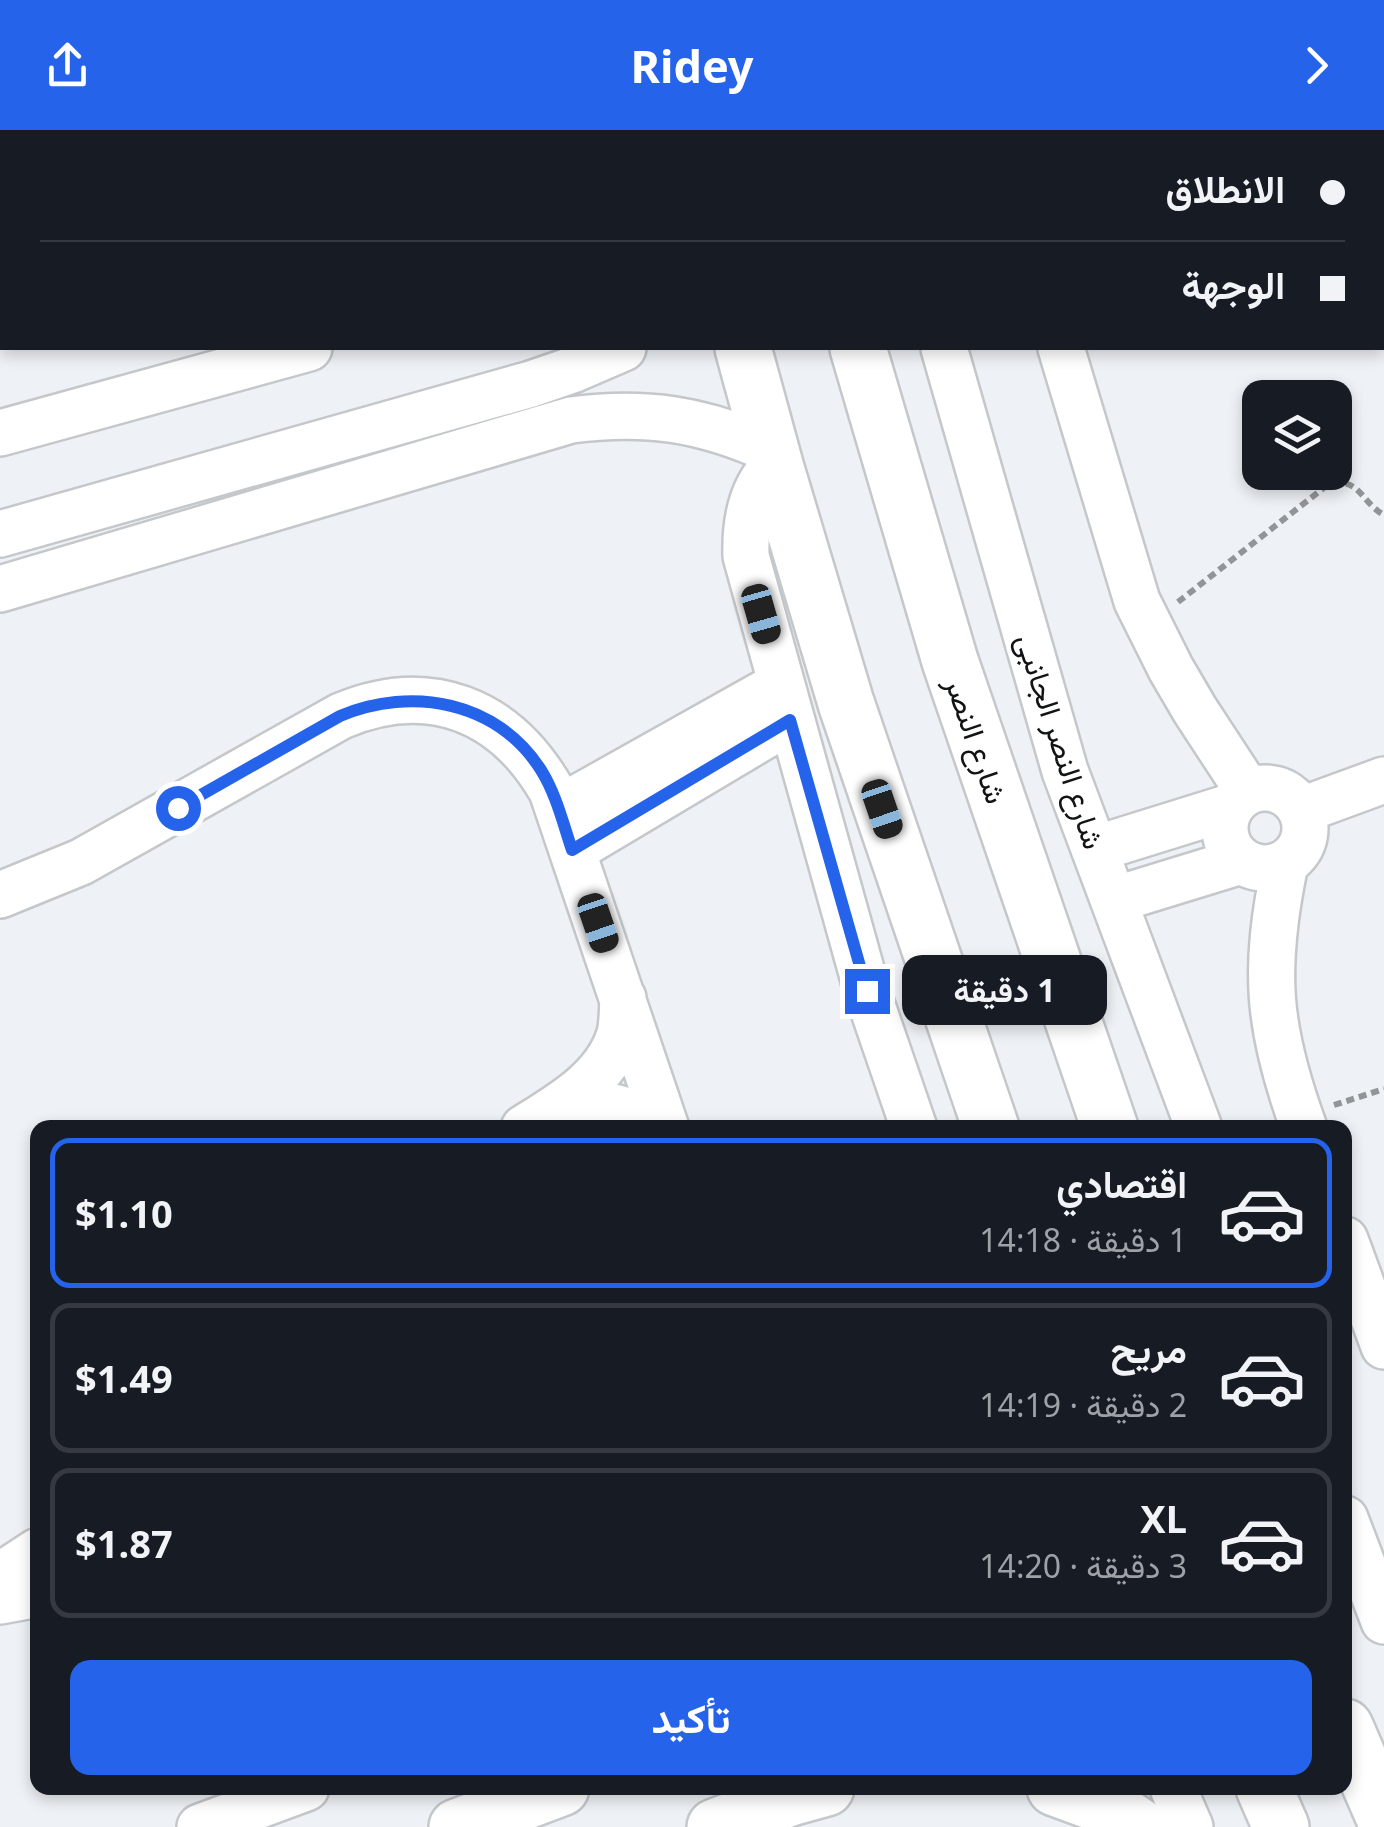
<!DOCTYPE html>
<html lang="ar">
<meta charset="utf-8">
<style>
:root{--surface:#171b24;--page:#242831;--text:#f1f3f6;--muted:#9ea1a6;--line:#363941;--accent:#2563eb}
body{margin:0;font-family:"Noto Sans",Vazirmatn,sans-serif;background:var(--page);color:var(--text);direction:rtl;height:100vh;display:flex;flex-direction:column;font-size:38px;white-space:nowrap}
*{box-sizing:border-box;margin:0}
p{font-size:32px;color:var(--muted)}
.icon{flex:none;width:55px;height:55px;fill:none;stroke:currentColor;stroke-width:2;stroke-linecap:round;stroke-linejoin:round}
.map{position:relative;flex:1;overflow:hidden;direction:ltr}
.side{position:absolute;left:30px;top:990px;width:1322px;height:675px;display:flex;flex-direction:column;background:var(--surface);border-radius:20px;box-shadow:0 5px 15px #0003;direction:rtl}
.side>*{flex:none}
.banner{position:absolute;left:0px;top:0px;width:1385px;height:220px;box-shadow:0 5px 15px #0003;direction:rtl;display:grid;align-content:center;height:220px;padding:0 40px;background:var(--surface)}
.buttons{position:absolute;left:1242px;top:250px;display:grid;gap:20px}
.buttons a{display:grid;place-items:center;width:110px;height:110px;border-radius:20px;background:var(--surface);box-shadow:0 5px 15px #0003;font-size:50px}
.end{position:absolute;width:45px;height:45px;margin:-22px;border:12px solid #2563eb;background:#fff;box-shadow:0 0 0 5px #fff}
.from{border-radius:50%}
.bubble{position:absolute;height:70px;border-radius:20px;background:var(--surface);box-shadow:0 5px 15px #0003;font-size:32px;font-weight:700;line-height:70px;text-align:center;direction:rtl}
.car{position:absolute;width:30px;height:60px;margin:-30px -15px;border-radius:12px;box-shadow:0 0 8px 2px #0007;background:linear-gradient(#222 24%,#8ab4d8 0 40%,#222 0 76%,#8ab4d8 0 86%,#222 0)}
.banner b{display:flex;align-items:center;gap:35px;height:95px;font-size:38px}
.banner b+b{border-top:2px solid var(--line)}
.banner i{width:25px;height:25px;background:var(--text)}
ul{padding:18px 0 0;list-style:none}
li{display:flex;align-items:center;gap:30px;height:150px;margin:0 20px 15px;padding:0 20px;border:5px solid var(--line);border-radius:20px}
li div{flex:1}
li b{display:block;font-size:38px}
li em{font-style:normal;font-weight:700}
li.current{border-color:var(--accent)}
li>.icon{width:90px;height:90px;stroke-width:1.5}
.button{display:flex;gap:20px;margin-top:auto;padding:20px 40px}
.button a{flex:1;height:115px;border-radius:20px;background:var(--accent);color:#fff;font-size:40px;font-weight:700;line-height:115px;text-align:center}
header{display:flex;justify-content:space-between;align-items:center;height:130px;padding:0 40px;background:var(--accent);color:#fff;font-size:45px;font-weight:700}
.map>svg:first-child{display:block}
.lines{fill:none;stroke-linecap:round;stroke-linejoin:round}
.minor-casing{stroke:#c4c8cb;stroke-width:50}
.major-casing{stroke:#c4c8cb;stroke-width:60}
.path{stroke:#929597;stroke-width:6;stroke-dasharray:8 5;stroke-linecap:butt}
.minor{stroke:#fff;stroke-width:45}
.major{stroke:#fff;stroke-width:55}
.route{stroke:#2563eb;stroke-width:12}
.labels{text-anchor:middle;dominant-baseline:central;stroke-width:9;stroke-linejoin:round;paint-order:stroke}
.street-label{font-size:30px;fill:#111314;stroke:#fff}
</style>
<header><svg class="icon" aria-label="forward" viewBox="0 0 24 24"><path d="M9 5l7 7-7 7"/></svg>Ridey<svg class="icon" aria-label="share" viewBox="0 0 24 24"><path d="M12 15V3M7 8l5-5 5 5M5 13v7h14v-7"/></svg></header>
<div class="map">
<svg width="1384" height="1697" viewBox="0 0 1384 1697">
<rect width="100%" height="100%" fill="#eef1f5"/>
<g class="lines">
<defs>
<path id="minor" d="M 483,0 L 484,2
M 567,0 L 568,2
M 882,0 L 883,2
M 988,0 L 988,2
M 944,218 L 1065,641 L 1199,998
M 1061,218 L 1137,471 L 1171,539 L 1195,580 L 1248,661
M 0,303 L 309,218
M 775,335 C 750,359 745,394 746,426 L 867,861 L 914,998
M 0,404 L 531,254 L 572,240 L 623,218
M 0,459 L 571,290 C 645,280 703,289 771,320
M1225 698a40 40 0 1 1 80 0a40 40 0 1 1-80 0Z
M 558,679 L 781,554
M 1302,680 L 1384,650
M 1095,719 L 1230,677
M 573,720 L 791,590
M 1285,734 C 1263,839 1267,897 1304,998
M 0,765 L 81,732 L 341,586 C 429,549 505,579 552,661 L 666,998
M 1114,770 L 1241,731
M 553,984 C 587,970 624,971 653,998
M 524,998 C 561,975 605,950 619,907 C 623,895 622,880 623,868
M 1345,1110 L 1384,1216
M 1345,1389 L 1384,1491
M 0,1446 L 38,1421
M 0,1471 L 38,1464
M 1173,1658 L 1190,1697
M 200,1697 L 306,1658"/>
<path id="major" d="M 677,0 L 678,2
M 800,0 L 800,2
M 743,218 L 775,335 L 846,573 L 991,998
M 858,218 L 950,531 L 1110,998
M 1345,1597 L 1384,1687
M 1055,1658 L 1115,1680 L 1140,1697
M 1264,1658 L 1281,1697
M 457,1697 L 561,1658
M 715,1697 L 790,1668 L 826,1658"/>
</defs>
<!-- minor casing -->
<use href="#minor" class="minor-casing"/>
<!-- major casing -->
<use href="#major" class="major-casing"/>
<!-- path -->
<path class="path" d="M 1178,472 L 1325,357 C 1359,343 1359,371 1384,385
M 1334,975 L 1384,959"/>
<!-- minor -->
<use href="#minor" class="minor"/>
<!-- major -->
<use href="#major" class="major"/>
</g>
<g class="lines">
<!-- route -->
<path class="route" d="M 178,678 L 340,586 C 412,556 497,571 541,640 C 556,664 563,693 572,720 L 790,590 L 867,861"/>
</g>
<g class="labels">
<!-- street labels -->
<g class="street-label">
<text transform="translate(977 610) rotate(71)">شارع النصر</text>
<text transform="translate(1061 611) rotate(72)">شارع النصر الجانبى</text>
</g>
</g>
</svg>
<div class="buttons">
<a><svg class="icon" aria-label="layers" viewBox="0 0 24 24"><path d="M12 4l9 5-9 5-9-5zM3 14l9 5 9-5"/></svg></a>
</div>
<i class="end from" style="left:178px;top:678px"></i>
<i class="end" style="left:867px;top:861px"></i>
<div class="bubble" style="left:902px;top:825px;width:205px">1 دقيقة</div>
<i class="car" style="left:761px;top:484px;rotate:164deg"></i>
<i class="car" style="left:882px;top:679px;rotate:161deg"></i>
<i class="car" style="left:598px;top:793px;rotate:161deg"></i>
<div class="banner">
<b><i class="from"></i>الانطلاق</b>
<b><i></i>الوجهة</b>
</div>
<section class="side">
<ul>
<li class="current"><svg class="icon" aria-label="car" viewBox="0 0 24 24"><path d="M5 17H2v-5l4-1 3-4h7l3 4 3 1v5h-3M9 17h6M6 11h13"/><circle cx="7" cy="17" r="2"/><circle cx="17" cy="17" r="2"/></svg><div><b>اقتصادي</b><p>1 دقيقة · 14:18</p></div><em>$1.10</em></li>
<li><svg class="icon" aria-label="car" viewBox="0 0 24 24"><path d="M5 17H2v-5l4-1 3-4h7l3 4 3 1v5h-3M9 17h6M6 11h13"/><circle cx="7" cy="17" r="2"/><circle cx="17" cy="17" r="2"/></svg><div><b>مريح</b><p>2 دقيقة · 14:19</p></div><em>$1.49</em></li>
<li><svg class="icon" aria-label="car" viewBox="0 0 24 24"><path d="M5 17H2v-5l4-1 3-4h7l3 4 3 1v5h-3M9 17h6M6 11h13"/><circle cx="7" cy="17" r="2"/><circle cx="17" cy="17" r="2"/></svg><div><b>XL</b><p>3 دقيقة · 14:20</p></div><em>$1.87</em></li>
</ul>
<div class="button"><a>تأكيد</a></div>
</section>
</div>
